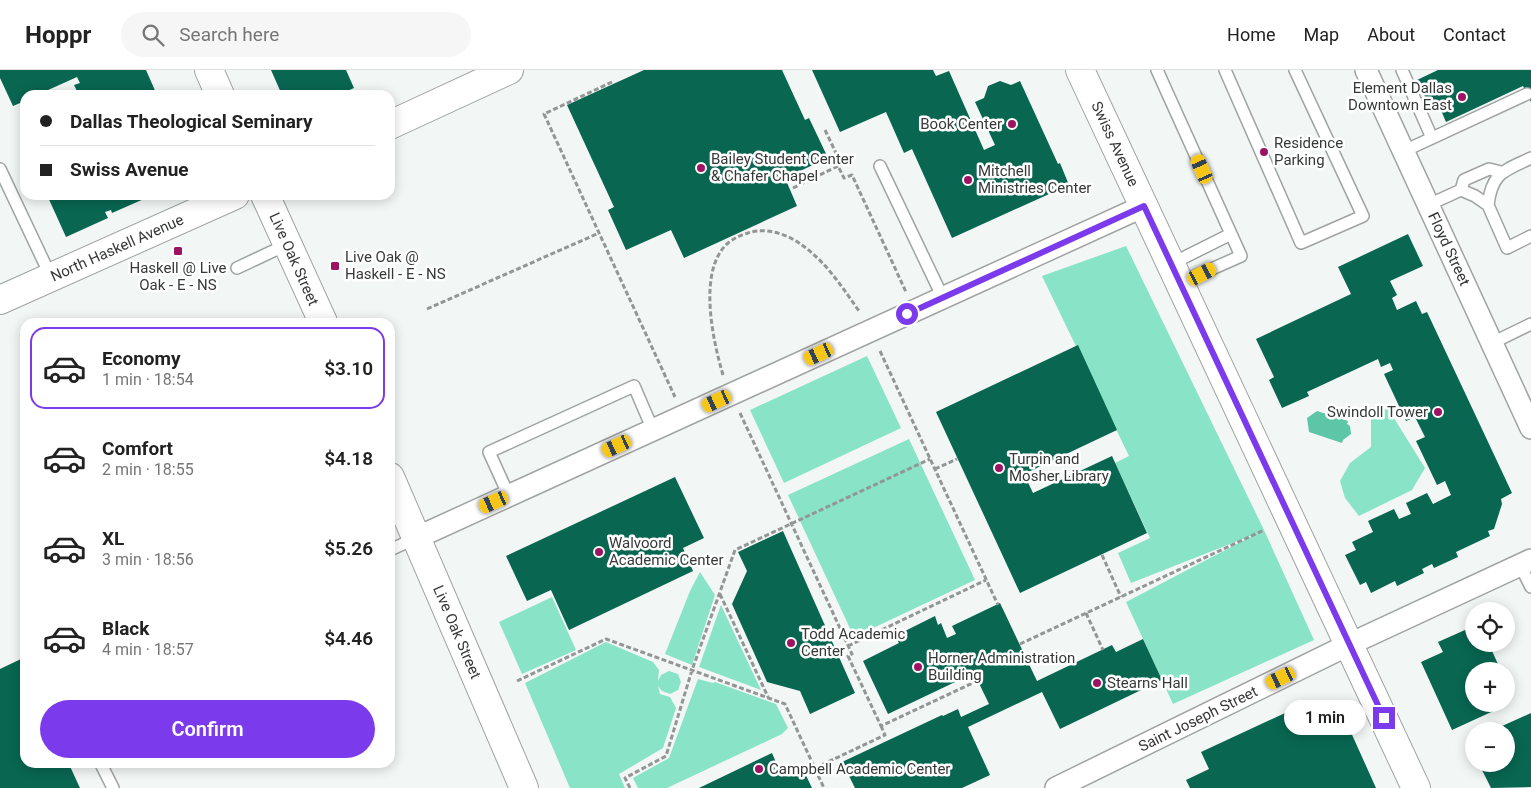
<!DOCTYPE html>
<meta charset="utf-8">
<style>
:root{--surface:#fff;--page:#f6f6f6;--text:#222;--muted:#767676;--line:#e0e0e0;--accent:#7c3aed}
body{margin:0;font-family:Roboto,sans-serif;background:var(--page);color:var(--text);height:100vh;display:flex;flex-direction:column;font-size:19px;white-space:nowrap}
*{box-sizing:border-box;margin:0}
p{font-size:16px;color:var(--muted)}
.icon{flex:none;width:28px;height:28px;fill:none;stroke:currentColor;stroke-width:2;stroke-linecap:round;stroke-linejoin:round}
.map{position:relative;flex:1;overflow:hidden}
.side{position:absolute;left:20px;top:248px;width:375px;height:450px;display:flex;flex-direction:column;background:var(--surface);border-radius:15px;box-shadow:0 2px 12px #0003}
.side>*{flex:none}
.hud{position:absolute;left:20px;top:20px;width:375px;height:110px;border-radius:15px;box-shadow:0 2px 12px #0003;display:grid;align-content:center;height:110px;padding:0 20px;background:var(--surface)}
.fabs{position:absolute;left:1465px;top:532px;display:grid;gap:10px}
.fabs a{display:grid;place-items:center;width:50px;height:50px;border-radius:50%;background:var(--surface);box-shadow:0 2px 12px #0003;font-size:25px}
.end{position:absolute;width:22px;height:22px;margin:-11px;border:6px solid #7c3aed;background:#fff;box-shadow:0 0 0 2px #fff}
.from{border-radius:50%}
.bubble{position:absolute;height:35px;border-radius:18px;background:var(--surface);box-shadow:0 2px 12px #0003;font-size:16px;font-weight:600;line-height:35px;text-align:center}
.car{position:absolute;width:15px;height:30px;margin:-15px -8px;border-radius:6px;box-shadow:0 0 4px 1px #0007;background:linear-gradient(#f5c518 24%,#345 0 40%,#f5c518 0 76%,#345 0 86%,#f5c518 0)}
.hud b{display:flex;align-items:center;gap:18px;height:48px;font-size:19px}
.hud b+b{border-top:1px solid var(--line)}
.hud i{width:12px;height:12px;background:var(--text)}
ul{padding:9px 0 0;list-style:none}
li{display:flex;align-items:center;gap:15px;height:82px;margin:0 10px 8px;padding:0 10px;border:2px solid transparent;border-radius:15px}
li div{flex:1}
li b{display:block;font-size:19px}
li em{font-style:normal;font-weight:600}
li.on{border-color:var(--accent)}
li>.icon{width:45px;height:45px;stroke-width:1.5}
.cta{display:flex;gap:10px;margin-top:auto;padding:10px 20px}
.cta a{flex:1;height:58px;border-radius:30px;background:var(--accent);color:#fff;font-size:20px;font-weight:600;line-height:58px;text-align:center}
header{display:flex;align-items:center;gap:30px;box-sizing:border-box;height:70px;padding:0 25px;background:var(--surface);border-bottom:1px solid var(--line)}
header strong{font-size:24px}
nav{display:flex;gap:28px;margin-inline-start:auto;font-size:18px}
.search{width:350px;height:45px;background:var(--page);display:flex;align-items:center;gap:12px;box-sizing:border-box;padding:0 18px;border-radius:28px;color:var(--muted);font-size:19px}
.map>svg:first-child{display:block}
.green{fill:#89e3c6}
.water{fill:#5dc6a7}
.building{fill:#086651}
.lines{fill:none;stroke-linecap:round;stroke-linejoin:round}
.lane-casing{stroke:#9fa3a1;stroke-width:14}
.street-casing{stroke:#9fa3a1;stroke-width:24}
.secondary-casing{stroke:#9fa3a1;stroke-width:30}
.path{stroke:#939695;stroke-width:3;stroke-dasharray:5 2.5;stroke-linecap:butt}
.lane{stroke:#fff;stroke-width:11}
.street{stroke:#fff;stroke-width:21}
.secondary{stroke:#fff;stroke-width:28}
.route{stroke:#7c3aed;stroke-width:6}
.poi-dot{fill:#9c1364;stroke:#fff;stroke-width:2}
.labels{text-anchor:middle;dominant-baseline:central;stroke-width:5;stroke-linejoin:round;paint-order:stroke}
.poi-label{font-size:15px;fill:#373938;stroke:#fff;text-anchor:start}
.street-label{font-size:15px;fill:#373938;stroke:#fff}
</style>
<header>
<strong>Hoppr</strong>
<div class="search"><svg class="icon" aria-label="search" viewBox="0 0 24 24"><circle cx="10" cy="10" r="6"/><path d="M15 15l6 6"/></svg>Search here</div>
<nav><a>Home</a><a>Map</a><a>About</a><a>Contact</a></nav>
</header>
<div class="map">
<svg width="1531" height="718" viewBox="0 0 1531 718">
<rect width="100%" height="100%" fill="#f2f6f5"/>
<!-- green -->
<path class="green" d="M 1126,176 L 1264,460 L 1314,570 L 1173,634 L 1126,532 L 1258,463 L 1131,513 L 1118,483 L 1150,468 L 1115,393 L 1129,386 L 1042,206 Z
M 867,286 L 901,358 L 784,413 L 750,340 Z
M 1387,337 L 1425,398 L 1412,420 L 1359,446 L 1345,428 L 1340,411 L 1350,393 L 1371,377 L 1371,342 Z
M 909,369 L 975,510 L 854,567 L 788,425 Z
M 700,502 L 715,525 L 692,595 L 665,584 L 690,521 Z
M 552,527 L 576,580 L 522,604 L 499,552 Z
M 721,535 L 761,620 L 699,597 Z
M 606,572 L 653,592 L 659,600 L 658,611 L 661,605 L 669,601 L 678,604 L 681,612 L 678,620 L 670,624 L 662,621 L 658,616 L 660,624 L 670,627 L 676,638 L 663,678 L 619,704 L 625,718 L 570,718 L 525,613 Z
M 698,609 L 713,613 L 715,612 L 776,634 L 788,658 L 782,664 L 667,718 L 638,718 L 633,708 L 669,688 Z"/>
<!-- water -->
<path class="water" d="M 1317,341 L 1348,351 L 1347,354 L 1350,356 L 1351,364 L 1343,370 L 1342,373 L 1309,362 L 1307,348 Z"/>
<!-- building -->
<path class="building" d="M 0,0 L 146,0 L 157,25 L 79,25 L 74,15 L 80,13 L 77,7 L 37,25 L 25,25 L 25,31 L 13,36 L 0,8 Z
M 271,0 L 346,0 L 354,18 L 338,25 L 282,25 Z
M 644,0 L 782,0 L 805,50 L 809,48 L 828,88 L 785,108 L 797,136 L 684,188 L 671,160 L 626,180 L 608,140 L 614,137 L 567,35 Z
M 812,0 L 933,0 L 936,6 L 949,1 L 984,80 L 995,75 L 975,32 L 984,28 L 988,16 L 1000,11 L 1011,15 L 1020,11 L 1058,94 L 1060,93 L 1069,115 L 952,168 L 912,79 L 904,83 L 886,42 L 840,62 Z
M 1438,0 L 1531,0 L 1531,32 L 1523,16 L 1446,52 L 1440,38 L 1432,42 L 1417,10 Z
M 47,125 L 153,125 L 112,143 L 111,140 L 105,142 L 108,148 L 66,167 Z
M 1408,164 L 1423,196 L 1390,211 L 1397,225 L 1392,228 L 1397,240 L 1416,231 L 1422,244 L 1427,242 L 1512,423 L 1501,429 L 1502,434 L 1494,459 L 1488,461 L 1490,466 L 1456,482 L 1458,487 L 1434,498 L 1432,494 L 1422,499 L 1424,503 L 1397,516 L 1395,511 L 1371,523 L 1366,512 L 1360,515 L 1345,485 L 1356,480 L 1352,472 L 1373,462 L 1368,451 L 1394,439 L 1399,449 L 1411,444 L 1406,433 L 1427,423 L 1433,434 L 1451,425 L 1445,411 L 1437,415 L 1416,371 L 1425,367 L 1415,347 L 1406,351 L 1384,304 L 1393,300 L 1390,293 L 1381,297 L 1378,289 L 1307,322 L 1309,326 L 1282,338 L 1269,310 L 1274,307 L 1256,269 L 1351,224 L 1338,197 Z
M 1078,275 L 1117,360 L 1024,404 L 1033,423 L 1112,386 L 1147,463 L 1020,523 L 936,342 Z
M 675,407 L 704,468 L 683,478 L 693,501 L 569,560 L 551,520 L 527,531 L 506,486 Z
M 783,461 L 855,623 L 810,644 L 800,621 L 767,612 L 732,534 L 747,501 L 738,482 Z
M 1000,533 L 1037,611 L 1112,575 L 1116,582 L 1143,569 L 1162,610 L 1060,659 L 1042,622 L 968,657 L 990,705 L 962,718 L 855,718 L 842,692 L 942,645 L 943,646 L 958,639 L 961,647 L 989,634 L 974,603 L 888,644 L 863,591 L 899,573 L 895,566 L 935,546 L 938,555 L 941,553 L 947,568 L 956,564 L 952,556 Z
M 1474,556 L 1474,574 L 1489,574 L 1501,601 L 1474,601 L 1474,634 L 1498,634 L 1500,638 L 1452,660 L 1421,592 L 1443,582 L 1438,572 Z
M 21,589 L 25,599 L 25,692 L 68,692 L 80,718 L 0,718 L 0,599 Z
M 1311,631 L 1314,637 L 1327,632 L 1331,642 L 1340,638 L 1376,718 L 1190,718 L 1186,710 L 1209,699 L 1201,682 Z
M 1531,643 L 1531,717 L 1491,718 L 1479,694 L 1506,694 L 1506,661 L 1491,661 Z
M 772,683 L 781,704 L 801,695 L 812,718 L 699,718 Z"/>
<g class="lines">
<defs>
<path id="lane" d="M 1157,0 L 1241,186 L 1180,213
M 1225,0 L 1301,173 L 1363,146 L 1295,0
M 1402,0 L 1432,68
M 1404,81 L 1527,24
M 880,96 L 943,228
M 0,99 L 51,207
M 1461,120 L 1464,110 L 1489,99 L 1501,102
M 1428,135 L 1461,120 L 1475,126 L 1488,135 L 1507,178 L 1531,166
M 1488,135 C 1492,102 1504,101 1531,88
M 1171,194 L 1231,164
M 237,198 L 288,174
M 1492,273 L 1531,254
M 509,426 L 489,382 L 634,316 L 653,360
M 390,480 L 416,468
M 1520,495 L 1531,517
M 100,692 L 113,718"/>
<path id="street" d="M 1366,0 L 1531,358
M 416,468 L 1144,136
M 1056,718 L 1350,574 L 1531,490"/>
<path id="secondary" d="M 209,0 L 220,25
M 1080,0 L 1416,718
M 390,55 L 509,0
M 265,125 L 323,252
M 0,230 L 235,125
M 390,407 L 524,718"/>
</defs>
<!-- lane casing -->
<use href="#lane" class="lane-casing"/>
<!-- street casing -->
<use href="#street" class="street-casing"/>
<!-- secondary casing -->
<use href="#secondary" class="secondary-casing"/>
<!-- path -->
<path class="path" d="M 612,12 L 544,44 L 675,327
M 825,60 L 837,85 L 838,96
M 793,118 L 838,96 L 844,108 L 852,105 L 906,222
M 427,239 L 599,163
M 880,281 L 998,535
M 723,305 C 713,271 697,200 728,173 C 734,168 741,165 748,163 C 766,157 787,164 802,175 C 827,193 842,217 859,241
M 740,343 L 852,584 L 848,586 L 881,656 L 977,611
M 935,399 L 957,389
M 1102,485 L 1121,527
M 720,524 L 768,627
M 1086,543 L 1103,580
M 1020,574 L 1264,460
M 848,576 L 986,510
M 517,611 L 606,569 L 785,634 L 824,718
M 815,698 L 885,665 L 881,656
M 630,718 L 625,708 L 666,686 L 692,600 L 735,480 L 930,389"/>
<!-- lane -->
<use href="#lane" class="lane"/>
<!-- street -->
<use href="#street" class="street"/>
<!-- secondary -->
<use href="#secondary" class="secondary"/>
</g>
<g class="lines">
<!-- route -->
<path class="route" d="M 907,244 L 1144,136 L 1384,648"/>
</g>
<!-- markers -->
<g class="poi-dot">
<circle cx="1462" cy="27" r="5"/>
<circle cx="1012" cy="54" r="5"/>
<circle cx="1264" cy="82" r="5"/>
<circle cx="701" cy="98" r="5"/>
<circle cx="968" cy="110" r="5"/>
<rect x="173" y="176" width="10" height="10" rx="2.5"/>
<rect x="330" y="191" width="10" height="10" rx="2.5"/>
<circle cx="1438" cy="342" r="5"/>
<circle cx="999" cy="398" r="5"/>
<circle cx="599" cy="482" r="5"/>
<circle cx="791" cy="573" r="5"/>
<circle cx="918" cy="597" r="5"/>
<circle cx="1097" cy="613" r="5"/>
<circle cx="759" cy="699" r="5"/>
</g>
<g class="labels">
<!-- poi labels -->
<g class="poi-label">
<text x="1452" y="18" text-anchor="end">Element Dallas<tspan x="1452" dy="17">Downtown East</tspan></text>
<text x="1002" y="54" text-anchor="end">Book Center</text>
<text x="1274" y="73">Residence<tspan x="1274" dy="17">Parking</tspan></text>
<text x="711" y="89">Bailey Student Center<tspan x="711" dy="17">&amp; Chafer Chapel</tspan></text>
<text x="978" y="101">Mitchell<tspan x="978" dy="17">Ministries Center</tspan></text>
<text x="345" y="187">Live Oak @<tspan x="345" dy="17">Haskell - E - NS</tspan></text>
<text x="178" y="198" text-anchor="middle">Haskell @ Live<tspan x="178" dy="17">Oak - E - NS</tspan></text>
<text x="1428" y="342" text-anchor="end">Swindoll Tower</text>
<text x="1009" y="389">Turpin and<tspan x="1009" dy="17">Mosher Library</tspan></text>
<text x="609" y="473">Walvoord<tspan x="609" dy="17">Academic Center</tspan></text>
<text x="801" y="564">Todd Academic<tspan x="801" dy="17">Center</tspan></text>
<text x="928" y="588">Horner Administration<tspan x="928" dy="17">Building</tspan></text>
<text x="1107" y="613">Stearns Hall</text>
<text x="769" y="699">Campbell Academic Center</text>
</g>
<!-- street labels -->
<g class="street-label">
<text transform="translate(1115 74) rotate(65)">Swiss Avenue</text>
<text transform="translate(117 178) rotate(-24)">North Haskell Avenue</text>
<text transform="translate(1449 179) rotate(65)">Floyd Street</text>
<text transform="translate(294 189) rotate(66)">Live Oak Street</text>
<text transform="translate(457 562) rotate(67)">Live Oak Street</text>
<text transform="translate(1198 649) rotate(-26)">Saint Joseph Street</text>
</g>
</g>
</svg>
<div class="fabs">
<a><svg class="icon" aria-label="locate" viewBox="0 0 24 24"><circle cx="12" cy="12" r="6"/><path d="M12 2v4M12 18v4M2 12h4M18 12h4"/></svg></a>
<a>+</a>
<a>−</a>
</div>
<i class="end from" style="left:907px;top:244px"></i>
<i class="end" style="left:1384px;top:648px"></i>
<div class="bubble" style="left:1284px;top:630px;width:82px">1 min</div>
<i class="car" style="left:1202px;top:99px;rotate:336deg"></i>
<i class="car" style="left:1202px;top:204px;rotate:63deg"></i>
<i class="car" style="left:819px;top:284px;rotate:245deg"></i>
<i class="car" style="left:717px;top:331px;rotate:245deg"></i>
<i class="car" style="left:617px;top:376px;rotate:245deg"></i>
<i class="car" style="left:494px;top:432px;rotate:246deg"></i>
<i class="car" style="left:1281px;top:608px;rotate:244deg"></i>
<div class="hud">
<b><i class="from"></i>Dallas Theological Seminary</b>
<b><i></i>Swiss Avenue</b>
</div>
<section class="side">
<ul>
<li class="on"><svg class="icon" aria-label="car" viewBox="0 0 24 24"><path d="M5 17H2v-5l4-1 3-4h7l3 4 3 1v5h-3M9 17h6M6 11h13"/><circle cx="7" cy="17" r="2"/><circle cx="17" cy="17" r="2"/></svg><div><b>Economy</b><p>1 min · 18:54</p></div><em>$3.10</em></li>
<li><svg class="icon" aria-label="car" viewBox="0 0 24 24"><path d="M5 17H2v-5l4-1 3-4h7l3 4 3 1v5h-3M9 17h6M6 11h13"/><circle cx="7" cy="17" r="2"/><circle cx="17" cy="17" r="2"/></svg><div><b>Comfort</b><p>2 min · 18:55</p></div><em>$4.18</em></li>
<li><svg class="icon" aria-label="car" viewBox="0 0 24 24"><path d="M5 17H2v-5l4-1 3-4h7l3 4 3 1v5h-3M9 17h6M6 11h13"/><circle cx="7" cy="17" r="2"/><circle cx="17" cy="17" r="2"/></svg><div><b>XL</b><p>3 min · 18:56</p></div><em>$5.26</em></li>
<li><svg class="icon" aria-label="car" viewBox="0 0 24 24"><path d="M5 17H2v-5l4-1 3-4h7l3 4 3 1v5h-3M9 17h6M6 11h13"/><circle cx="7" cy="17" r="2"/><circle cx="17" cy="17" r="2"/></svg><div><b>Black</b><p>4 min · 18:57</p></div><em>$4.46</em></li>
</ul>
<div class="cta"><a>Confirm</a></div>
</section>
</div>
